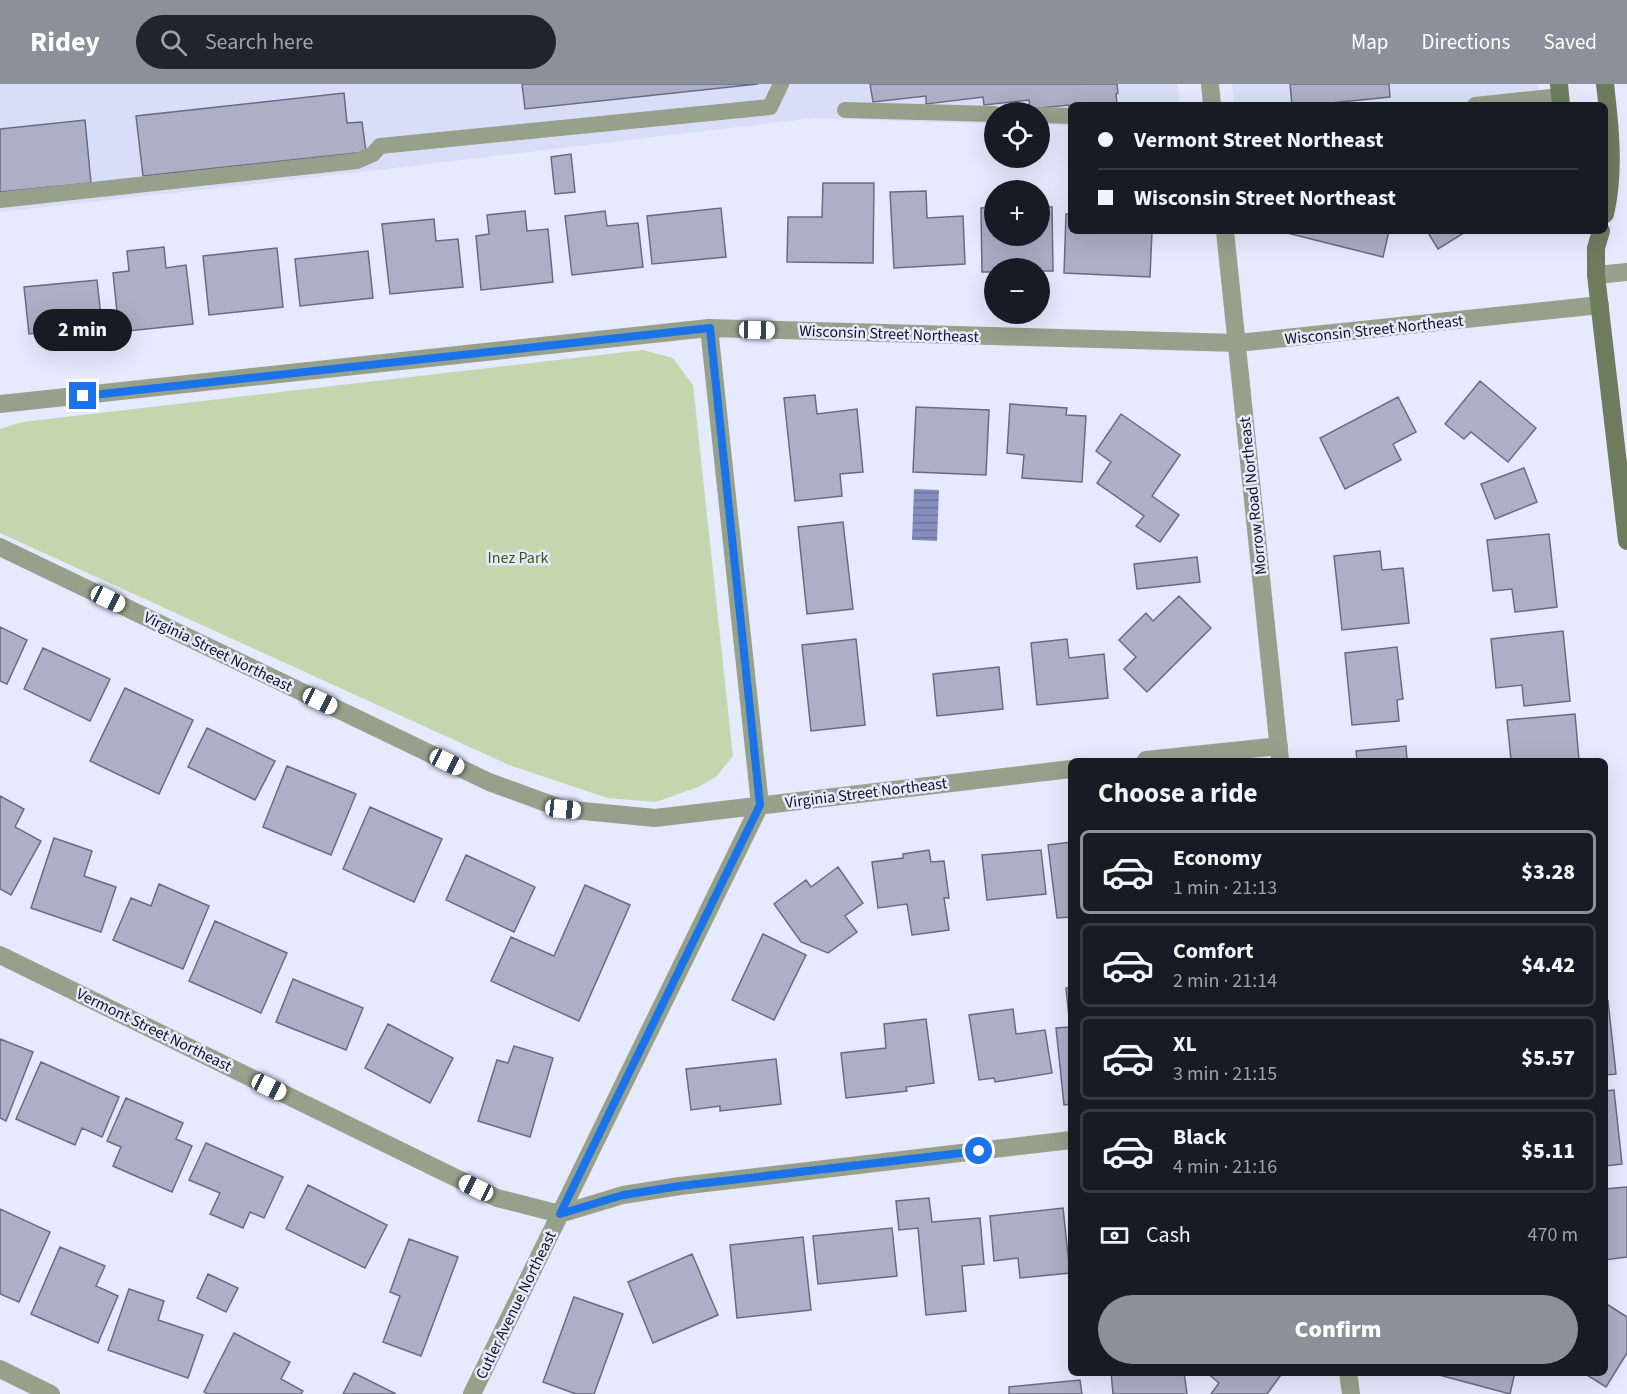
<!DOCTYPE html>
<meta charset="utf-8">
<style>
:root{--surface:#171b24;--page:#20242c;--text:#f1f3f6;--muted:#9ea1a6;--line:#363941;--accent:#8c9099}
body{margin:0;font-family:"Source Sans 3",sans-serif;background:var(--page);color:var(--text);height:100vh;display:flex;flex-direction:column;font-size:22px;white-space:nowrap}
*{box-sizing:border-box;margin:0}
p{font-size:20px;color:var(--muted)}
.icon{flex:none;width:33px;height:33px;fill:none;stroke:currentColor;stroke-width:2;stroke-linecap:round;stroke-linejoin:round}
.map{position:relative;flex:1;overflow:hidden}
.details{position:absolute;left:1068px;top:674px;width:540px;height:618px;display:flex;flex-direction:column;background:var(--surface);border-radius:9px;box-shadow:0 6px 24px #0002}
.details>*{flex:none}
.hud{position:absolute;left:1068px;top:18px;width:540px;height:132px;border-radius:9px;box-shadow:0 6px 24px #0002;display:grid;align-content:center;height:132px;padding:0 30px;background:var(--surface)}
.tools{position:absolute;left:984px;top:18px;display:grid;gap:12px}
.tools a{display:grid;place-items:center;width:66px;height:66px;border-radius:50%;background:var(--surface);box-shadow:0 6px 24px #0002;font-size:30px}
.end{position:absolute;width:27px;height:27px;margin:-14px;border:8px solid #1a73e8;background:#fff;box-shadow:0 0 0 3px #fff}
.from{border-radius:50%}
.bubble{position:absolute;height:42px;border-radius:21px;background:var(--surface);box-shadow:0 6px 24px #0002;font-size:20px;font-weight:800;line-height:42px;text-align:center}
.car{position:absolute;width:18px;height:36px;margin:-18px -9px;border-radius:8px;box-shadow:0 0 4px 2px #0007;background:linear-gradient(#fff 24%,#345 0 40%,#fff 0 76%,#345 0 86%,#fff 0)}
.hud b{display:flex;align-items:center;gap:21px;height:57px;font-size:22px}
.hud b+b{border-top:2px solid var(--line)}
.hud i{width:15px;height:15px;background:var(--text)}
ul{padding:0;list-style:none}
li{display:flex;align-items:center;gap:18px;height:84px;margin:0 12px 9px;padding:0 18px;border:3px solid var(--line);border-radius:9px}
li div{flex:1}
li b{display:block;font-size:22px}
li em{font-style:normal;font-weight:800}
li.current{border-color:var(--accent)}
li>.icon{width:54px;height:54px;stroke-width:1.5}
h2{padding:0 30px;font-size:27px;line-height:72px}
.pay{display:flex;align-items:center;gap:15px;height:66px;padding:0 30px;font-size:22px}
.pay p{margin-inline-start:auto}
.cta{display:flex;gap:12px;margin-top:auto;padding:12px 30px}
.cta a{flex:1;height:69px;border-radius:36px;background:var(--accent);color:#fff;font-size:24px;font-weight:800;line-height:69px;text-align:center}
header{display:flex;align-items:center;gap:36px;box-sizing:border-box;height:84px;padding:0 30px;background:var(--accent);color:#fff}
header strong{font-size:28px}
nav{display:flex;gap:33px;margin-inline-start:auto;font-size:21px}
.search{width:420px;height:54px;background:var(--page);display:flex;align-items:center;gap:15px;box-sizing:border-box;padding:0 21px;border-radius:33px;color:var(--muted);font-size:22px}
.map>svg:first-child{display:block}
.built{fill:#d9def8}
.green{fill:#c3d6ae}
.water{fill:url(#water-rules)}
.building{fill:#abafc7;stroke:#686c82;stroke-width:1.5}
.lines{fill:none;stroke-linecap:round;stroke-linejoin:round}
.lane{stroke:#96a08b;stroke-width:16}
.street{stroke:#96a08b;stroke-width:18}
.secondary{stroke:#6e7c5e;stroke-width:18}
.route{stroke:#1a73e8;stroke-width:8}
.labels{text-anchor:middle;dominant-baseline:central;stroke-width:5;stroke-linejoin:round;paint-order:stroke}
.street-label{font-size:16px;fill:#13141d;stroke:#e5eafe}
.park-label{font-size:16px;fill:#3c560d;stroke:#e5eafe}
</style>
<header>
<strong>Ridey</strong>
<div class="search"><svg class="icon" aria-label="search" viewBox="0 0 24 24"><circle cx="10" cy="10" r="6"/><path d="M15 15l6 6"/></svg>Search here</div>
<nav><a>Map</a><a>Directions</a><a>Saved</a></nav>
</header>
<div class="map">
<svg width="1627" height="1310" viewBox="0 0 1627 1310">
<defs>
<pattern id="water-rules" width="6" height="5" patternUnits="userSpaceOnUse" patternTransform="scale(1.5)"><rect width="6" height="5" fill="#868ebe"/><path d="M0 2.5h6" fill="none" stroke="#6c739a"/></pattern>
</defs>
<rect width="100%" height="100%" fill="#e5eafe"/>
<!-- built -->
<path class="built" d="M 0,0 L 1178,0 L 1180,21 L 1071,21 L 1071,42 L 1040,41 L 1040,28 L 994,28 L 994,40 L 814,34 L 362,88 L 0,128 Z
M 1232,0 L 1538,0 L 1540,21 L 1234,21 Z"/>
<!-- green -->
<path class="green" d="M 643,266 L 673,274 L 693,301 L 733,672 L 716,693 L 698,703 L 656,718 L 607,714 L 509,681 L 0,449 L 0,345 L 22,338 Z"/>
<!-- water -->
<path class="water" d="M 914,405 L 939,406 L 937,457 L 912,456 Z"/>
<!-- building -->
<path class="building" d="M 522,0 L 758,0 L 525,25 Z
M 870,0 L 1117,0 L 1118,9 L 1116,10 L 1117,20 L 1071,21 L 1071,25 L 1069,25 L 1069,21 L 1030,25 L 1029,16 L 984,21 L 983,13 L 926,20 L 926,12 L 873,18 Z
M 1290,0 L 1389,0 L 1390,13 L 1310,21 L 1292,21 Z
M 344,9 L 347,39 L 362,38 L 366,68 L 143,92 L 136,32 Z
M 85,36 L 91,99 L 0,108 L 0,45 Z
M 571,70 L 575,108 L 555,110 L 551,73 Z
M 823,99 L 874,99 L 873,179 L 787,178 L 788,133 L 822,133 Z
M 926,107 L 927,134 L 963,132 L 965,180 L 894,184 L 890,108 Z
M 994,123 L 994,152 L 1040,152 L 1040,123 L 1052,123 L 1053,187 L 1040,187 L 1040,184 L 994,184 L 994,188 L 982,188 L 981,124 Z
M 721,124 L 726,173 L 652,180 L 647,132 Z
M 525,127 L 527,147 L 548,145 L 553,198 L 481,206 L 476,152 L 489,150 L 487,131 Z
M 605,127 L 607,142 L 638,139 L 643,183 L 572,191 L 565,132 Z
M 1066,130 L 1071,130 L 1071,147 L 1152,147 L 1150,193 L 1064,189 Z
M 434,135 L 436,157 L 458,155 L 463,203 L 390,210 L 382,140 Z
M 1279,147 L 1389,147 L 1383,173 Z
M 1427,147 L 1467,147 L 1438,165 Z
M 164,163 L 166,184 L 186,181 L 193,240 L 119,248 L 113,189 L 129,187 L 127,167 Z
M 277,164 L 283,223 L 209,231 L 203,172 Z
M 368,167 L 373,214 L 300,222 L 295,175 Z
M 97,196 L 102,242 L 29,250 L 24,203 Z
M 1480,297 L 1536,344 L 1508,378 L 1471,348 L 1464,355 L 1445,340 Z
M 815,311 L 817,330 L 857,325 L 863,388 L 840,390 L 842,412 L 795,417 L 784,314 Z
M 1398,313 L 1416,348 L 1393,360 L 1401,376 L 1345,405 L 1320,354 Z
M 1010,320 L 1067,324 L 1066,331 L 1086,332 L 1082,398 L 1022,394 L 1024,371 L 1007,369 Z
M 916,323 L 989,326 L 986,391 L 913,388 Z
M 1121,330 L 1180,371 L 1152,412 L 1179,431 L 1160,458 L 1136,442 L 1144,432 L 1097,399 L 1111,378 L 1096,367 Z
M 1524,384 L 1537,418 L 1495,435 L 1481,400 Z
M 843,438 L 853,525 L 807,530 L 798,443 Z
M 1549,450 L 1557,523 L 1515,528 L 1512,505 L 1493,507 L 1487,456 Z
M 1380,467 L 1382,486 L 1403,484 L 1409,539 L 1342,546 L 1334,472 Z
M 1197,473 L 1200,498 L 1137,505 L 1134,480 Z
M 1179,512 L 1211,544 L 1147,608 L 1124,585 L 1136,573 L 1119,556 L 1146,529 L 1153,537 Z
M 0,543 L 27,556 L 7,600 L 0,597 Z
M 1563,547 L 1570,617 L 1524,622 L 1522,601 L 1496,604 L 1491,555 Z
M 856,555 L 865,641 L 811,647 L 802,561 Z
M 1067,555 L 1069,574 L 1104,570 L 1108,614 L 1037,621 L 1031,559 Z
M 1397,563 L 1403,615 L 1397,616 L 1399,637 L 1352,641 L 1345,569 Z
M 43,564 L 110,595 L 90,637 L 24,605 Z
M 999,583 L 1003,625 L 937,632 L 933,590 Z
M 125,604 L 193,636 L 159,710 L 90,677 Z
M 1575,630 L 1579,676 L 1511,676 L 1507,636 Z
M 207,644 L 275,677 L 255,716 L 188,683 Z
M 1406,662 L 1407,676 L 1357,676 L 1356,667 Z
M 287,682 L 356,710 L 331,771 L 263,743 Z
M 0,712 L 24,725 L 15,743 L 41,757 L 11,811 L 0,805 Z
M 370,723 L 442,755 L 414,818 L 343,785 Z
M 54,754 L 92,767 L 84,792 L 116,803 L 101,848 L 31,824 Z
M 1071,758 L 1071,833 L 1057,834 L 1048,761 Z
M 929,766 L 931,778 L 944,777 L 949,814 L 944,814 L 949,846 L 912,851 L 907,820 L 878,824 L 872,778 L 903,774 L 903,770 Z
M 1041,766 L 1046,810 L 987,816 L 982,771 Z
M 466,771 L 535,803 L 514,848 L 446,816 Z
M 838,783 L 863,819 L 845,832 L 857,848 L 828,869 L 801,858 L 774,820 L 806,796 L 811,803 Z
M 159,800 L 209,822 L 183,885 L 113,856 L 131,814 L 151,822 Z
M 585,801 L 630,821 L 579,937 L 491,897 L 511,853 L 554,872 Z
M 215,837 L 287,869 L 261,929 L 189,897 Z
M 763,850 L 806,871 L 774,936 L 732,916 Z
M 293,895 L 363,924 L 346,966 L 276,938 Z
M 1071,903 L 1071,1020 L 1064,1021 L 1056,944 L 1070,943 L 1066,904 Z
M 1608,917 L 1616,990 L 1605,991 L 1605,918 Z
M 1013,925 L 1016,950 L 1045,946 L 1052,989 L 995,998 L 994,994 L 979,996 L 969,931 Z
M 926,935 L 934,999 L 906,1003 L 907,1007 L 846,1014 L 841,969 L 886,964 L 884,940 Z
M 388,940 L 453,974 L 430,1019 L 365,984 Z
M 0,955 L 33,968 L 6,1037 L 0,1034 Z
M 514,962 L 553,974 L 530,1053 L 478,1037 L 497,976 L 508,979 Z
M 776,975 L 781,1020 L 720,1027 L 720,1022 L 691,1026 L 686,985 Z
M 41,978 L 119,1013 L 102,1053 L 82,1044 L 75,1061 L 16,1035 Z
M 1614,1006 L 1622,1080 L 1605,1082 L 1605,1007 Z
M 126,1014 L 183,1039 L 176,1055 L 192,1062 L 172,1108 L 113,1082 L 121,1063 L 107,1057 Z
M 206,1059 L 283,1093 L 264,1134 L 250,1128 L 243,1144 L 210,1130 L 220,1109 L 189,1096 Z
M 308,1101 L 387,1141 L 365,1184 L 286,1145 Z
M 1627,1103 L 1627,1173 L 1605,1176 L 1605,1105 Z
M 929,1114 L 932,1138 L 980,1134 L 984,1180 L 962,1182 L 966,1227 L 926,1231 L 918,1144 L 899,1146 L 896,1117 Z
M 1063,1124 L 1070,1189 L 1020,1194 L 1018,1174 L 994,1177 L 990,1132 Z
M 0,1125 L 50,1148 L 19,1218 L 0,1210 Z
M 892,1144 L 897,1192 L 818,1200 L 813,1152 Z
M 803,1153 L 811,1226 L 737,1234 L 730,1161 Z
M 409,1155 L 458,1173 L 421,1272 L 383,1258 L 400,1212 L 390,1208 Z
M 60,1163 L 105,1182 L 96,1202 L 118,1212 L 98,1259 L 31,1230 Z
M 692,1170 L 718,1231 L 653,1259 L 628,1198 Z
M 208,1190 L 238,1204 L 226,1228 L 197,1214 Z
M 129,1205 L 164,1217 L 158,1236 L 203,1251 L 188,1294 L 108,1266 Z
M 574,1213 L 623,1230 L 594,1310 L 576,1310 L 543,1298 Z
M 1605,1219 L 1627,1233 L 1627,1269 L 1606,1303 L 1582,1288 L 1605,1288 Z
M 234,1249 L 290,1278 L 281,1295 L 303,1307 L 301,1310 L 208,1310 L 204,1308 Z
M 1111,1288 L 1184,1288 L 1187,1310 L 1113,1310 Z
M 1206,1288 L 1283,1288 L 1267,1310 L 1211,1310 L 1219,1299 Z
M 1428,1288 L 1515,1288 L 1510,1310 Z
M 354,1289 L 396,1310 L 343,1310 Z
M 1080,1296 L 1082,1310 L 1009,1310 L 1009,1303 Z"/>
<g class="lines">
<!-- lane -->
<path class="lane" d="M 1475,21 L 1561,12
M 845,26 L 994,30
M 1040,31 L 1071,32
M 0,116 L 357,77 L 373,70 L 380,62 L 770,23 L 781,0"/>
<!-- street -->
<path class="street" d="M 1210,0 L 1212,21
M 1225,147 L 1280,676
M 1596,191 L 1627,188
M 0,320 L 709,244 L 1238,259 L 1600,221
M 0,463 L 489,698 L 563,725 L 655,734 L 1071,685
M 1146,676 L 1279,662
M 0,871 L 497,1114 L 560,1130 L 623,1111 L 680,1102 L 1071,1056
M 0,1285 L 51,1310
M 1348,1288 L 1351,1310
M 472,1310 L 760,721 L 709,244"/>
<!-- secondary -->
<path class="secondary" d="M 1559,0 L 1561,21
M 1605,130 C 1615,89 1610,42 1605,0
M 1601,147 L 1596,164 L 1596,191 L 1627,457"/>
</g>
<g class="lines">
<!-- route -->
<path class="route" d="M 83,312 L 710,244 L 760,721 L 560,1130 L 623,1111 L 680,1102 L 979,1067"/>
</g>
<g class="labels">
<!-- street labels -->
<g class="street-label">
<text transform="translate(1374 246) rotate(-6)">Wisconsin Street Northeast</text>
<text transform="translate(889 250) rotate(2)">Wisconsin Street Northeast</text>
<text transform="translate(1253 412) rotate(-96)">Morrow Road Northeast</text>
<text transform="translate(218 568) rotate(26)">Virginia Street Northeast</text>
<text transform="translate(866 709) rotate(-7)">Virginia Street Northeast</text>
<text transform="translate(154 946) rotate(26)">Vermont Street Northeast</text>
<text transform="translate(516 1221) rotate(-64)">Cutler Avenue Northeast</text>
</g>
<!-- park labels -->
<g class="park-label">
<text x="518" y="474">Inez Park</text>
</g>
</g>
</svg>
<div class="tools">
<a><svg class="icon" aria-label="locate" viewBox="0 0 24 24"><circle cx="12" cy="12" r="6"/><path d="M12 2v4M12 18v4M2 12h4M18 12h4"/></svg></a>
<a>+</a>
<a>−</a>
</div>
<i class="end from" style="left:979px;top:1067px"></i>
<i class="end" style="left:83px;top:312px"></i>
<div class="bubble" style="left:33px;top:225px;width:99px">2 min</div>
<i class="car" style="left:757px;top:246px;rotate:91deg"></i>
<i class="car" style="left:108px;top:515px;rotate:116deg"></i>
<i class="car" style="left:320px;top:617px;rotate:116deg"></i>
<i class="car" style="left:447px;top:678px;rotate:116deg"></i>
<i class="car" style="left:563px;top:725px;rotate:96deg"></i>
<i class="car" style="left:269px;top:1003px;rotate:116deg"></i>
<i class="car" style="left:476px;top:1104px;rotate:296deg"></i>
<div class="hud">
<b><i class="from"></i>Vermont Street Northeast</b>
<b><i></i>Wisconsin Street Northeast</b>
</div>
<section class="details">
<h2>Choose a ride</h2>
<ul>
<li class="current"><svg class="icon" aria-label="car" viewBox="0 0 24 24"><path d="M5 17H2v-5l4-1 3-4h7l3 4 3 1v5h-3M9 17h6M6 11h13"/><circle cx="7" cy="17" r="2"/><circle cx="17" cy="17" r="2"/></svg><div><b>Economy</b><p>1 min · 21:13</p></div><em>$3.28</em></li>
<li><svg class="icon" aria-label="car" viewBox="0 0 24 24"><path d="M5 17H2v-5l4-1 3-4h7l3 4 3 1v5h-3M9 17h6M6 11h13"/><circle cx="7" cy="17" r="2"/><circle cx="17" cy="17" r="2"/></svg><div><b>Comfort</b><p>2 min · 21:14</p></div><em>$4.42</em></li>
<li><svg class="icon" aria-label="car" viewBox="0 0 24 24"><path d="M5 17H2v-5l4-1 3-4h7l3 4 3 1v5h-3M9 17h6M6 11h13"/><circle cx="7" cy="17" r="2"/><circle cx="17" cy="17" r="2"/></svg><div><b>XL</b><p>3 min · 21:15</p></div><em>$5.57</em></li>
<li><svg class="icon" aria-label="car" viewBox="0 0 24 24"><path d="M5 17H2v-5l4-1 3-4h7l3 4 3 1v5h-3M9 17h6M6 11h13"/><circle cx="7" cy="17" r="2"/><circle cx="17" cy="17" r="2"/></svg><div><b>Black</b><p>4 min · 21:16</p></div><em>$5.11</em></li>
</ul>
<div class="pay"><svg class="icon" aria-label="cash" viewBox="0 0 24 24"><path d="M3 7h18v10H3z"/><circle cx="12" cy="12" r="2"/></svg>Cash<p>470 m</p></div>
<div class="cta"><a>Confirm</a></div>
</section>
</div>
